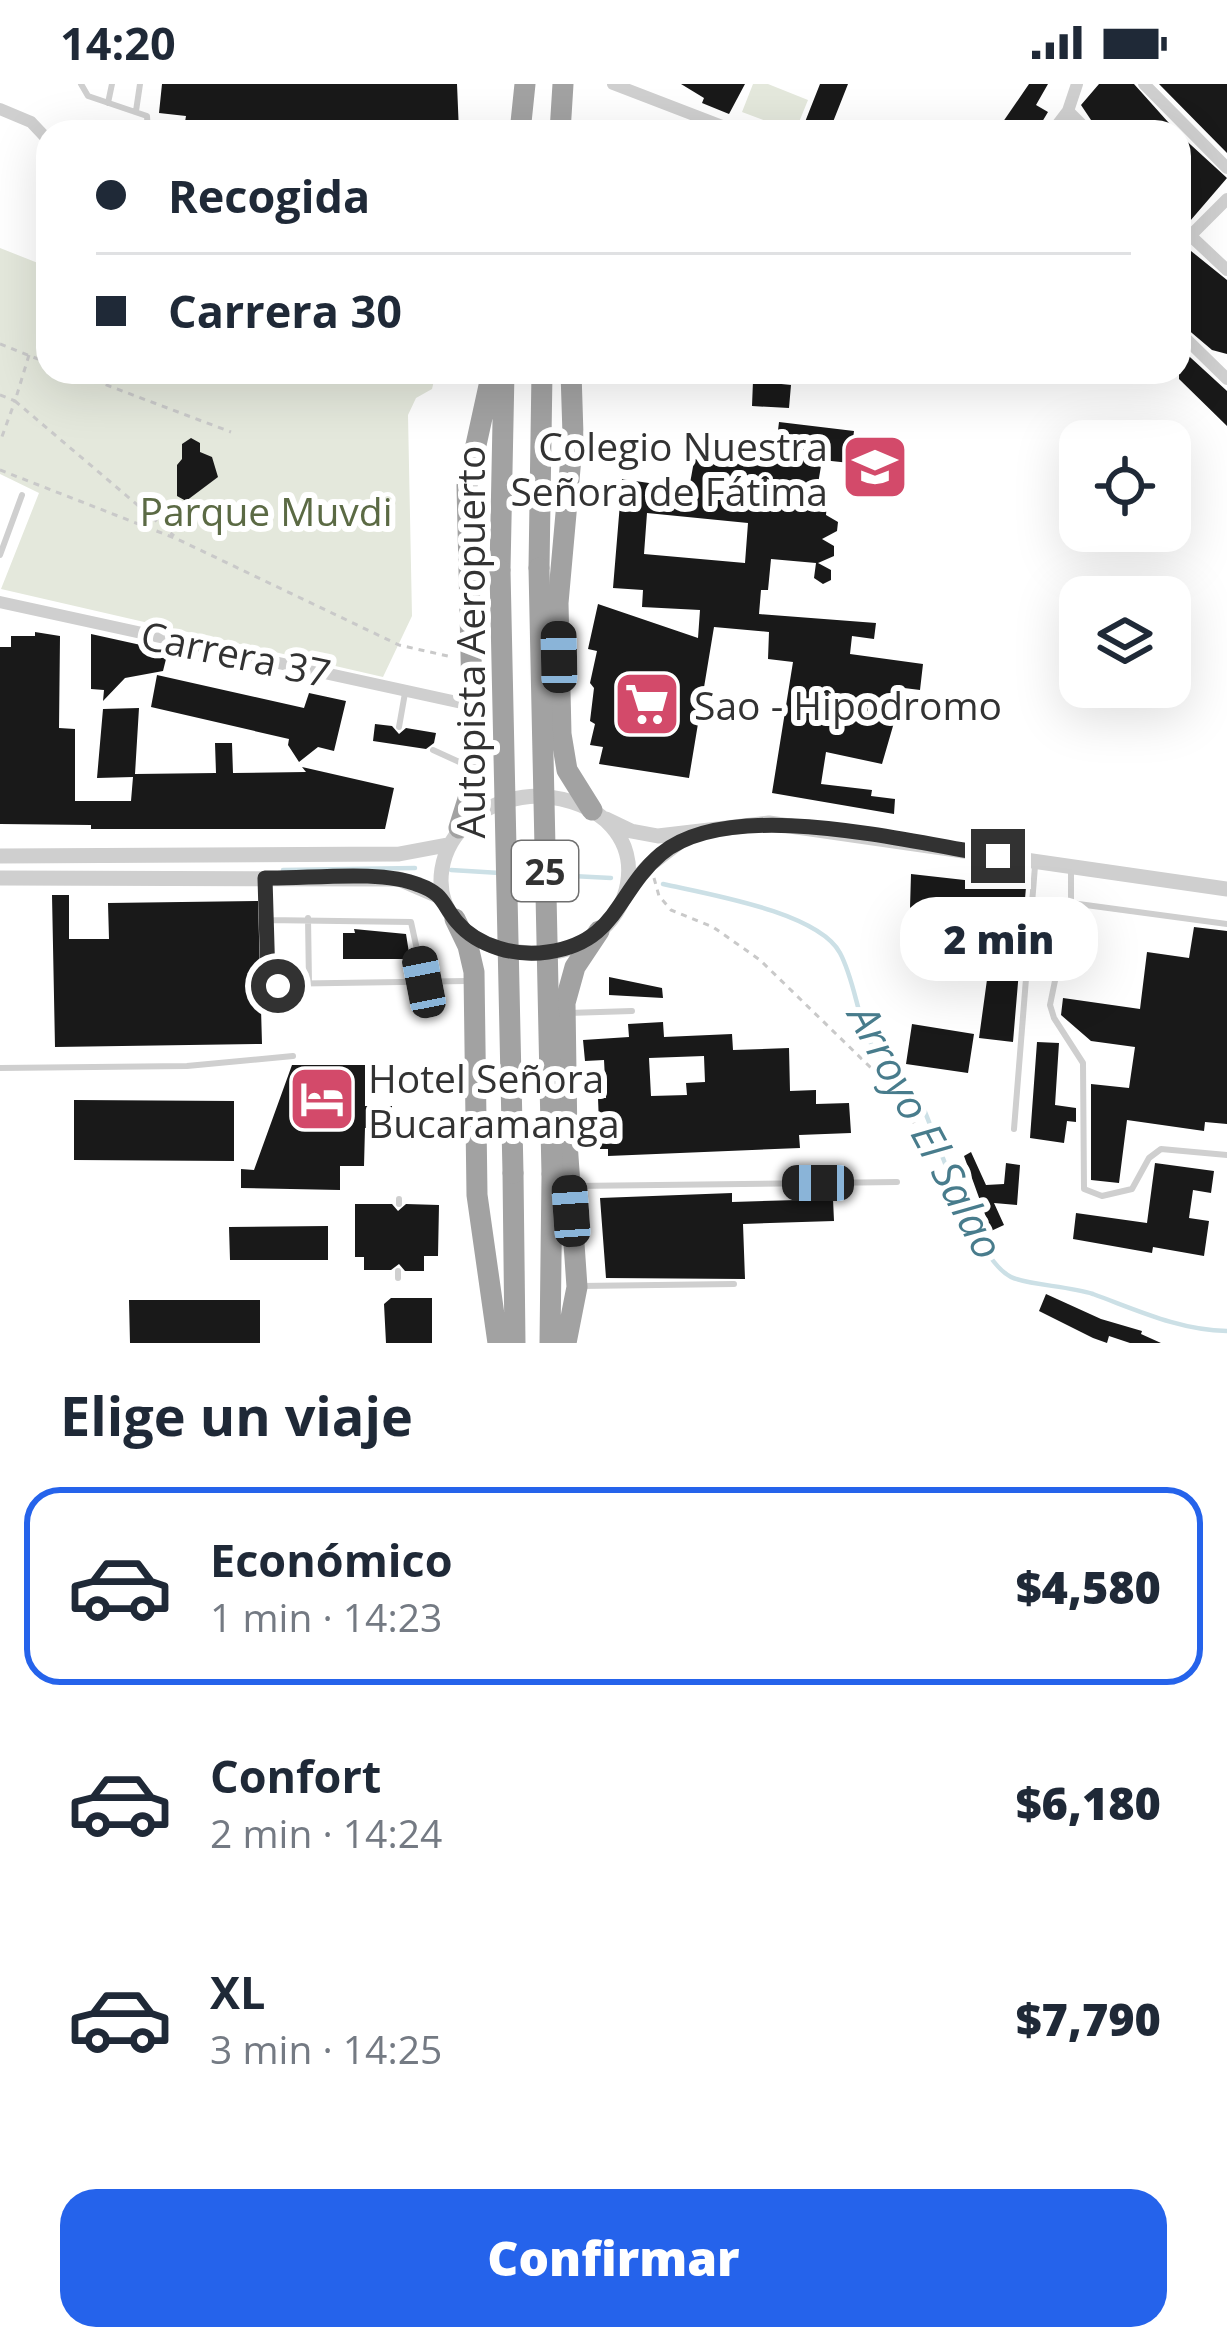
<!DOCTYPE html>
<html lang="es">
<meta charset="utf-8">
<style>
:root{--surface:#fff;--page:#f6f6f7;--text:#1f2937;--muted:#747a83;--line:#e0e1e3;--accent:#2563eb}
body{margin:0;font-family:"Open Sans",sans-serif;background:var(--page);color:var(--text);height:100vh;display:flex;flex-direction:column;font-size:45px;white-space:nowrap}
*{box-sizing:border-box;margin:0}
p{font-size:39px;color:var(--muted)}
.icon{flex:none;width:66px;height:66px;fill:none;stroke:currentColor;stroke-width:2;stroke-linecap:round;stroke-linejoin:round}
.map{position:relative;height:1259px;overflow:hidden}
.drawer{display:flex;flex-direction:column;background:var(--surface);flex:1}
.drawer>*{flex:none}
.top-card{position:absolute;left:36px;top:36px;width:1155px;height:264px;border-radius:36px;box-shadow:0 12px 48px #0002;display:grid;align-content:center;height:264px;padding:0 60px;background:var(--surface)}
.buttons{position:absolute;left:1059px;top:336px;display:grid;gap:24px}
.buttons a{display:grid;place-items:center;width:132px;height:132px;border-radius:24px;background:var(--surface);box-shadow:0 12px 48px #0002;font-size:60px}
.end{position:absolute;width:54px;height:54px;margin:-27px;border:15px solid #323232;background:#fff;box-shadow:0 0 0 6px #fff}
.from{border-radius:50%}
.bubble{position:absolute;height:84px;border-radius:36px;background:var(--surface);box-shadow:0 12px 48px #0002;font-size:39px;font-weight:800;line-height:84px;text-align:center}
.car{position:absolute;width:36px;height:72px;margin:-36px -18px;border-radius:15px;box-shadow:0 0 9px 3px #0007;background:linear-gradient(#222 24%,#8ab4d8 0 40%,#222 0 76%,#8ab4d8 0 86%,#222 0)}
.top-card b{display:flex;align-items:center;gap:42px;height:114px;font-size:45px}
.top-card b+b{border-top:3px solid var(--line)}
.top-card i{width:30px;height:30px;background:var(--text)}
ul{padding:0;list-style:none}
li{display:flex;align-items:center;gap:36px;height:198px;margin:0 24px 18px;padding:0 36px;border:6px solid transparent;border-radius:36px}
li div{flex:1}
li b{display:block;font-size:45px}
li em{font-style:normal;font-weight:800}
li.active{border-color:var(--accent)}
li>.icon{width:108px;height:108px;stroke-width:1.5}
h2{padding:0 60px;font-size:54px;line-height:144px}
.button{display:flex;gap:24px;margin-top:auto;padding:24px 60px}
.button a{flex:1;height:138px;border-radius:36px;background:var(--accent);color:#fff;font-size:48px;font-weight:800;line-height:138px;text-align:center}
.status{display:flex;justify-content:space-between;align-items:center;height:84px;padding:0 60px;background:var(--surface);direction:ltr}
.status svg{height:33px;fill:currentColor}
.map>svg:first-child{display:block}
.green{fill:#e4e8dc}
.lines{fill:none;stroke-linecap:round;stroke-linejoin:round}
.stream{stroke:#cce0e6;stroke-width:4.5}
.building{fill:#191919;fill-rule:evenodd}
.path{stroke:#c9c9c9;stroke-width:3;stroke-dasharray:6 6;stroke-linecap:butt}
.service{stroke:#cfcfcf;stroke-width:6}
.minor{stroke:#cfcfcf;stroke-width:12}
.tertiary{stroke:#cfcfcf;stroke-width:15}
.trunk{stroke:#a2a2a2;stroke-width:21}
.trunk-bridge{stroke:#a2a2a2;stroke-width:21}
.route{stroke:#323232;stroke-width:15}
.labels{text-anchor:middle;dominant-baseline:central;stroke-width:12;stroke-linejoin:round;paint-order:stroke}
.shield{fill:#fff;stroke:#707070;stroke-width:3}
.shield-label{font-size:36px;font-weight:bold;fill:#323232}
.poi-label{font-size:39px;fill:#323232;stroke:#fff;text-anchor:start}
.park-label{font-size:39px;fill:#5b6a44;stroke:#fff}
.street-label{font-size:39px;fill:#323232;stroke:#fff}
.water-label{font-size:42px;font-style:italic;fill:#487c8c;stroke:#fff}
</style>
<div class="status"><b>14:20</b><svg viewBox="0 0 49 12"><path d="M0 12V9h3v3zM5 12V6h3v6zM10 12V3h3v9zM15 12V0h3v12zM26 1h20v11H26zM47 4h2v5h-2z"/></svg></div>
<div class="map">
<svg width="1227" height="1259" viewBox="0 0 1227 1259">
<rect width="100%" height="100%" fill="#fff"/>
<!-- green -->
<path class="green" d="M 753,0 L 768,0 L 808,16 L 795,48 L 742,28 Z
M 0,164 L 48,183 L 48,288 L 436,288 L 432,305 L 416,314 L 408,331 L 412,532 L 383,593 L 1,505 L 39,409 L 0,390 Z"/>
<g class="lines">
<!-- stream -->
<path class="stream" d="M 283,786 L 415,784
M 451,786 L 500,789
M 511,789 L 535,791
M 553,791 L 611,794
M 663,800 C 707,810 818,828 840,869 C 856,899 857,937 874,965 C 888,986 910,999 922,1021 C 940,1061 974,1174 1011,1193 C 1027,1201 1069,1202 1093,1210 C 1137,1226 1179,1246 1227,1247"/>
</g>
<!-- building -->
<path class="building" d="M 162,0 L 457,0 L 459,48 L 222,48 L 184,44 L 186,32 L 159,29 Z
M 681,0 L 745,0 L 729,30 L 702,19 L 704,14 Z
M 820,0 L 848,0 L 829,48 L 801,48 Z
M 1029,0 L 1048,0 L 1036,21 L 1048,28 L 1036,48 L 996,48 Z
M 1099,0 L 1134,0 L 1177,48 L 1099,48 L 1081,21 Z
M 1159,0 L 1227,0 L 1227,69 Z
M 1179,50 L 1227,94 L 1190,137 L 1179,129 Z
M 1191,167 L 1227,196 L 1227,270 L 1212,266 L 1179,238 L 1179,180 Z
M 1179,263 L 1227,307 L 1227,342 L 1179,295 Z
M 753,297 L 791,301 L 789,324 L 752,322 Z
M 779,338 L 854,347 L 850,379 L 822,376 L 815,418 L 827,419 L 826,431 L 838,438 L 837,447 L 822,455 L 834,462 L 834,472 L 818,479 L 831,486 L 831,496 L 823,500 L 814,494 L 816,479 L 771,475 L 768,506 L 761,506 L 759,530 L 876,539 L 874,555 L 852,552 L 850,570 L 923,580 L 920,606 L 904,604 L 882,680 L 826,668 L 821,700 L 872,706 L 871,712 L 895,715 L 894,730 L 772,709 L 793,578 L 768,575 L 769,548 L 714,543 L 689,694 L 599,680 L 603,663 L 590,661 L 595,640 L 590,637 L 594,604 L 590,599 L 597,567 L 588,565 L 598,520 L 698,554 L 700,526 L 642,523 L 643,506 L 613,504 L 622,395 L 689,405 L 696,366 L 774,380 ZM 647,429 L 748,439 L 745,479 L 644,470 Z
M 191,354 L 200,359 L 200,368 L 212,373 L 218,393 L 186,417 L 177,412 L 177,381 L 182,375 L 182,360 Z
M 35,548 L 60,552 L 59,644 L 75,645 L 75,717 L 131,717 L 133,693 L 97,694 L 103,625 L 139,624 L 135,690 L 216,689 L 215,659 L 232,659 L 233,689 L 306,688 L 302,683 L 394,704 L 385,745 L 91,745 L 91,741 L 0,740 L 0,563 L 11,563 L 11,552 L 35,552 Z
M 91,550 L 168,567 L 163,587 L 125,594 L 103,617 L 104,606 L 91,605 Z
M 157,591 L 304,624 L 309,609 L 346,617 L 334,667 L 318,663 L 299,678 L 288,661 L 289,655 L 151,623 Z
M 375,640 L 392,642 L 399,650 L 406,644 L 436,649 L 434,659 L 426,665 L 373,657 Z
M 911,790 L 1026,803 L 1013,958 L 979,954 L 989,881 L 960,878 L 962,864 L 909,858 Z
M 52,811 L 69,811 L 69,855 L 109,855 L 108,819 L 258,817 L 262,960 L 55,963 Z
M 1194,843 L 1227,847 L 1227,1040 L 1205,1038 L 1204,1047 L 1127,1036 L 1119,1099 L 1091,1096 L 1091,1000 L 1129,1004 L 1135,963 L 1091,957 L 1061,931 L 1063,914 L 1140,925 L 1147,868 L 1189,874 Z
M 354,845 L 406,850 L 410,875 L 343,875 L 343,849 L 355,849 Z
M 609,893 L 662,904 L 663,914 L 609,911 Z
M 663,938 L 664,953 L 732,950 L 733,966 L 789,964 L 790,1007 L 816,1006 L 816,1020 L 849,1019 L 851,1049 L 799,1051 L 800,1064 L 608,1072 L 608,1065 L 600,1065 L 598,1014 L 606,1014 L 604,976 L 585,977 L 583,956 L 629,953 L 628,940 ZM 704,972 L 705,998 L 686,999 L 687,1011 L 651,1012 L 649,974 Z
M 912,940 L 974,950 L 968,989 L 906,980 Z
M 1037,958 L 1059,959 L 1055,1021 L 1076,1024 L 1076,1038 L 1067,1037 L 1064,1059 L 1030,1054 Z
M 292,981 L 365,981 L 365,1022 L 392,1022 L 392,1044 L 365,1044 L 364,1082 L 340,1082 L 340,1106 L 241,1104 L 241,1085 L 254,1086 Z
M 74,1016 L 234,1017 L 234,1077 L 74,1076 Z
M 971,1068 L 986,1101 L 1004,1100 L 1006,1079 L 1020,1081 L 1017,1121 L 994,1119 L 1004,1141 L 991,1147 L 964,1072 Z
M 1155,1079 L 1214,1087 L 1211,1109 L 1193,1106 L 1189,1134 L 1209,1137 L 1204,1172 L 1153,1163 L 1152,1169 L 1073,1155 L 1076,1129 L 1147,1139 Z
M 732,1109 L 732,1118 L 833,1115 L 834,1137 L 743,1140 L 745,1195 L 606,1194 L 600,1114 Z
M 355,1120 L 392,1120 L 398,1127 L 406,1120 L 439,1121 L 438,1172 L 424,1172 L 424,1187 L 405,1187 L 399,1180 L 391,1186 L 364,1186 L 364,1173 L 355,1173 Z
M 328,1142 L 328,1176 L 230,1176 L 229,1143 Z
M 1046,1210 L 1101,1235 L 1142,1247 L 1141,1250 L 1161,1259 L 1130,1259 L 1109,1252 L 1107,1259 L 1093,1254 L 1039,1227 Z
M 391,1214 L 432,1214 L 432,1259 L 386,1259 L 384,1220 Z
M 129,1216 L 260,1216 L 260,1259 L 130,1259 Z"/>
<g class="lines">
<!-- path -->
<path class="path" d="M 0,260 L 48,279
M 29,271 L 15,317 L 174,452
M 72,288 L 231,348
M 0,311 L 15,317 L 0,358
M 0,386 L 177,455 L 399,561 L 452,573
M 654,794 L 659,812 L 671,826 L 713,843 L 760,876 L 904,1016 L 926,1066"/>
<!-- service -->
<path class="service" d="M 81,0 L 88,12 L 147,32 L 148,48
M 108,19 L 112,0
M 136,27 L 140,0
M 0,471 L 22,411
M 399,643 L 405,609
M 433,666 L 468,682
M 1071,788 L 1071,819 L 1050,921 L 1054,934 L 1083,979 L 1084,1105 L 1102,1112 L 1132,1105 L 1149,1074 L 1161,1065 L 1227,1071
M 265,798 L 268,896 L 271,900 L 466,897
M 1071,819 L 1227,840
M 308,834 L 309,899
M 266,836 L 411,838 L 424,898
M 568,929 L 632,927
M 0,984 L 187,982 L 293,972
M 1014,1045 L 1035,782
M 573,1102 L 897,1098
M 399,1115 L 399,1120
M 398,1194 L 398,1187
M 580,1202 L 734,1200"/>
<!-- minor -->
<path class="minor" d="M 613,0 L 738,48
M 1144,0 L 1227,84
M 0,25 L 31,38 L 48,56
M 1068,27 L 1089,48
M 1052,48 L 1068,27 L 1077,0
M 1179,141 L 1227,186
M 1179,163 L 1227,115
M 1179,248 L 1227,295
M 0,518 L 471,621"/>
<!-- tertiary -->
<path class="tertiary" d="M 538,712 C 679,721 642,885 519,868 C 400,852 426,716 538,712 Z
M 606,735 L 631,747 L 658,752 L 769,739 L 1227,805
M 0,772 L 399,770 L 447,761
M 0,794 L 399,795 L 443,814
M 630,802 L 648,782 L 686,753"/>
<!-- trunk -->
<path class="trunk" d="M 520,48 L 525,0
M 560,48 L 563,0
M 571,288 L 573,351 L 558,519 L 561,650 L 567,686 L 592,726
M 539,484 L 542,288
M 500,486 L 504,288
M 459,744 L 474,696 L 467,402 L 492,288
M 455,835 L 468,862 L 474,888 L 477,1111 L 498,1259
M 513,1089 L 515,1259
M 550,1259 L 552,1090
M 566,1259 L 577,1203 L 567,1058 L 565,919 L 575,883 L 599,847"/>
<!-- trunk-bridge -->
<path class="trunk-bridge" d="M 539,484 L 552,1090
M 500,486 L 513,1089"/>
</g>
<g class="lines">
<!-- route -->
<path class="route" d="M 278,902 L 268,896 L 265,794 C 309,795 380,785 419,801 C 444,810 442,820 457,838 C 478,863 517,873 548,868 C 618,858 616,808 661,770 C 732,711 911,759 998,772"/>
</g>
<!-- icons -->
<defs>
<symbol id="school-square" viewBox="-11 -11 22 22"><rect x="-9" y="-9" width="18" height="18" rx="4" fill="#d34a6a" stroke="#fff"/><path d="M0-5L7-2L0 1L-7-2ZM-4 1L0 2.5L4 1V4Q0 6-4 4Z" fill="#fff"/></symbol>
<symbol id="supermarket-square" viewBox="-11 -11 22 22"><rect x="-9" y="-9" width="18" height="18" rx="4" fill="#d34a6a" stroke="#fff"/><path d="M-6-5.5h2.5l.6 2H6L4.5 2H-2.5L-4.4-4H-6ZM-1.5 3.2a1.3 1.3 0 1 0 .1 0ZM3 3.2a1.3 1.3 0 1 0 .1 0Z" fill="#fff"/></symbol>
<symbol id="hotel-square" viewBox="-11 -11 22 22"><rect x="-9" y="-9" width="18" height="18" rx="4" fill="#d34a6a" stroke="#fff"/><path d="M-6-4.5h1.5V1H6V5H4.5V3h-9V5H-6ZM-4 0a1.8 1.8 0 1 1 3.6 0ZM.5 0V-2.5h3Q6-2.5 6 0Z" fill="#fff"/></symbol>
</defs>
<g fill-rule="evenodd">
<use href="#school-square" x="837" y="345" width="76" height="76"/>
<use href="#supermarket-square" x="609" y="582" width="76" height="76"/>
<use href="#hotel-square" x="284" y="977" width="76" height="76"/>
</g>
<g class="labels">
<!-- shield labels -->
<rect class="shield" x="512" y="757" width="66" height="60" rx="9"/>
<g class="shield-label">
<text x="545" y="787">25</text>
</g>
<!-- poi labels -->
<g class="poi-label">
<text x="828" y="361" text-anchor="end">Colegio Nuestra<tspan x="828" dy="45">Señora de Fátima</tspan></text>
<text x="694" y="620">Sao - Hipodromo</text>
<text x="368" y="993">Hotel Señora<tspan x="368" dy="45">Bucaramanga</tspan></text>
</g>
<!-- park labels -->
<g class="park-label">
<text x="266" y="426">Parque Muvdi</text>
</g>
<!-- street labels -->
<g class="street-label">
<text transform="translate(469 558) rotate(-90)">Autopista Aeropuerto</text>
<text transform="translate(236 569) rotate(12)">Carrera 37</text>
</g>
<!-- water labels -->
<g class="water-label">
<text transform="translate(927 1047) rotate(62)">Arroyo El Salao</text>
</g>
</g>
</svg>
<div class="buttons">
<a><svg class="icon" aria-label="locate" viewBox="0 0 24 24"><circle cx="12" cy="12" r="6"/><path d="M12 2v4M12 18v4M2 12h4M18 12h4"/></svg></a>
<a><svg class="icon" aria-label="layers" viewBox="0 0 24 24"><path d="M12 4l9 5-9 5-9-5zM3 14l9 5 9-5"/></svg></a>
</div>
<i class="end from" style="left:278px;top:902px"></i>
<i class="end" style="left:998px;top:772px"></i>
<div class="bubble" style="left:900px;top:813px;width:198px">2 min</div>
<i class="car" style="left:559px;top:573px;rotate:359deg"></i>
<i class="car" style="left:424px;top:898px;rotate:349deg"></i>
<i class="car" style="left:818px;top:1099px;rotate:270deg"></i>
<i class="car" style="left:571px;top:1127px;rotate:356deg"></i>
<div class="top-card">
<b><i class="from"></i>Recogida</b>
<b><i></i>Carrera 30</b>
</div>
</div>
<section class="drawer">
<h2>Elige un viaje</h2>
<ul>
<li class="active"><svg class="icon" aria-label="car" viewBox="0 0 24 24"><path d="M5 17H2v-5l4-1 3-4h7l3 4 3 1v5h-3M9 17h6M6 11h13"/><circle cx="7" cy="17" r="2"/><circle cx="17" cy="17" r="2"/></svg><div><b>Económico</b><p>1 min · 14:23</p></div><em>$4,580</em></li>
<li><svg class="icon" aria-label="car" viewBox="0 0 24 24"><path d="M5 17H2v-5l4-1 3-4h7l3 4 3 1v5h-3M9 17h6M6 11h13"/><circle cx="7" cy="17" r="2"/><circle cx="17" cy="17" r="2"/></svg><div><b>Confort</b><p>2 min · 14:24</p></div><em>$6,180</em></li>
<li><svg class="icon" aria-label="car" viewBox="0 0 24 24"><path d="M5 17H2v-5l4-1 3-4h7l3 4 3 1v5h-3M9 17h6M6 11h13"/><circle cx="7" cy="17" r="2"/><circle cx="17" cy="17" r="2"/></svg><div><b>XL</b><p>3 min · 14:25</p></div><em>$7,790</em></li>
</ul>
<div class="button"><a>Confirmar</a></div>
</section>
